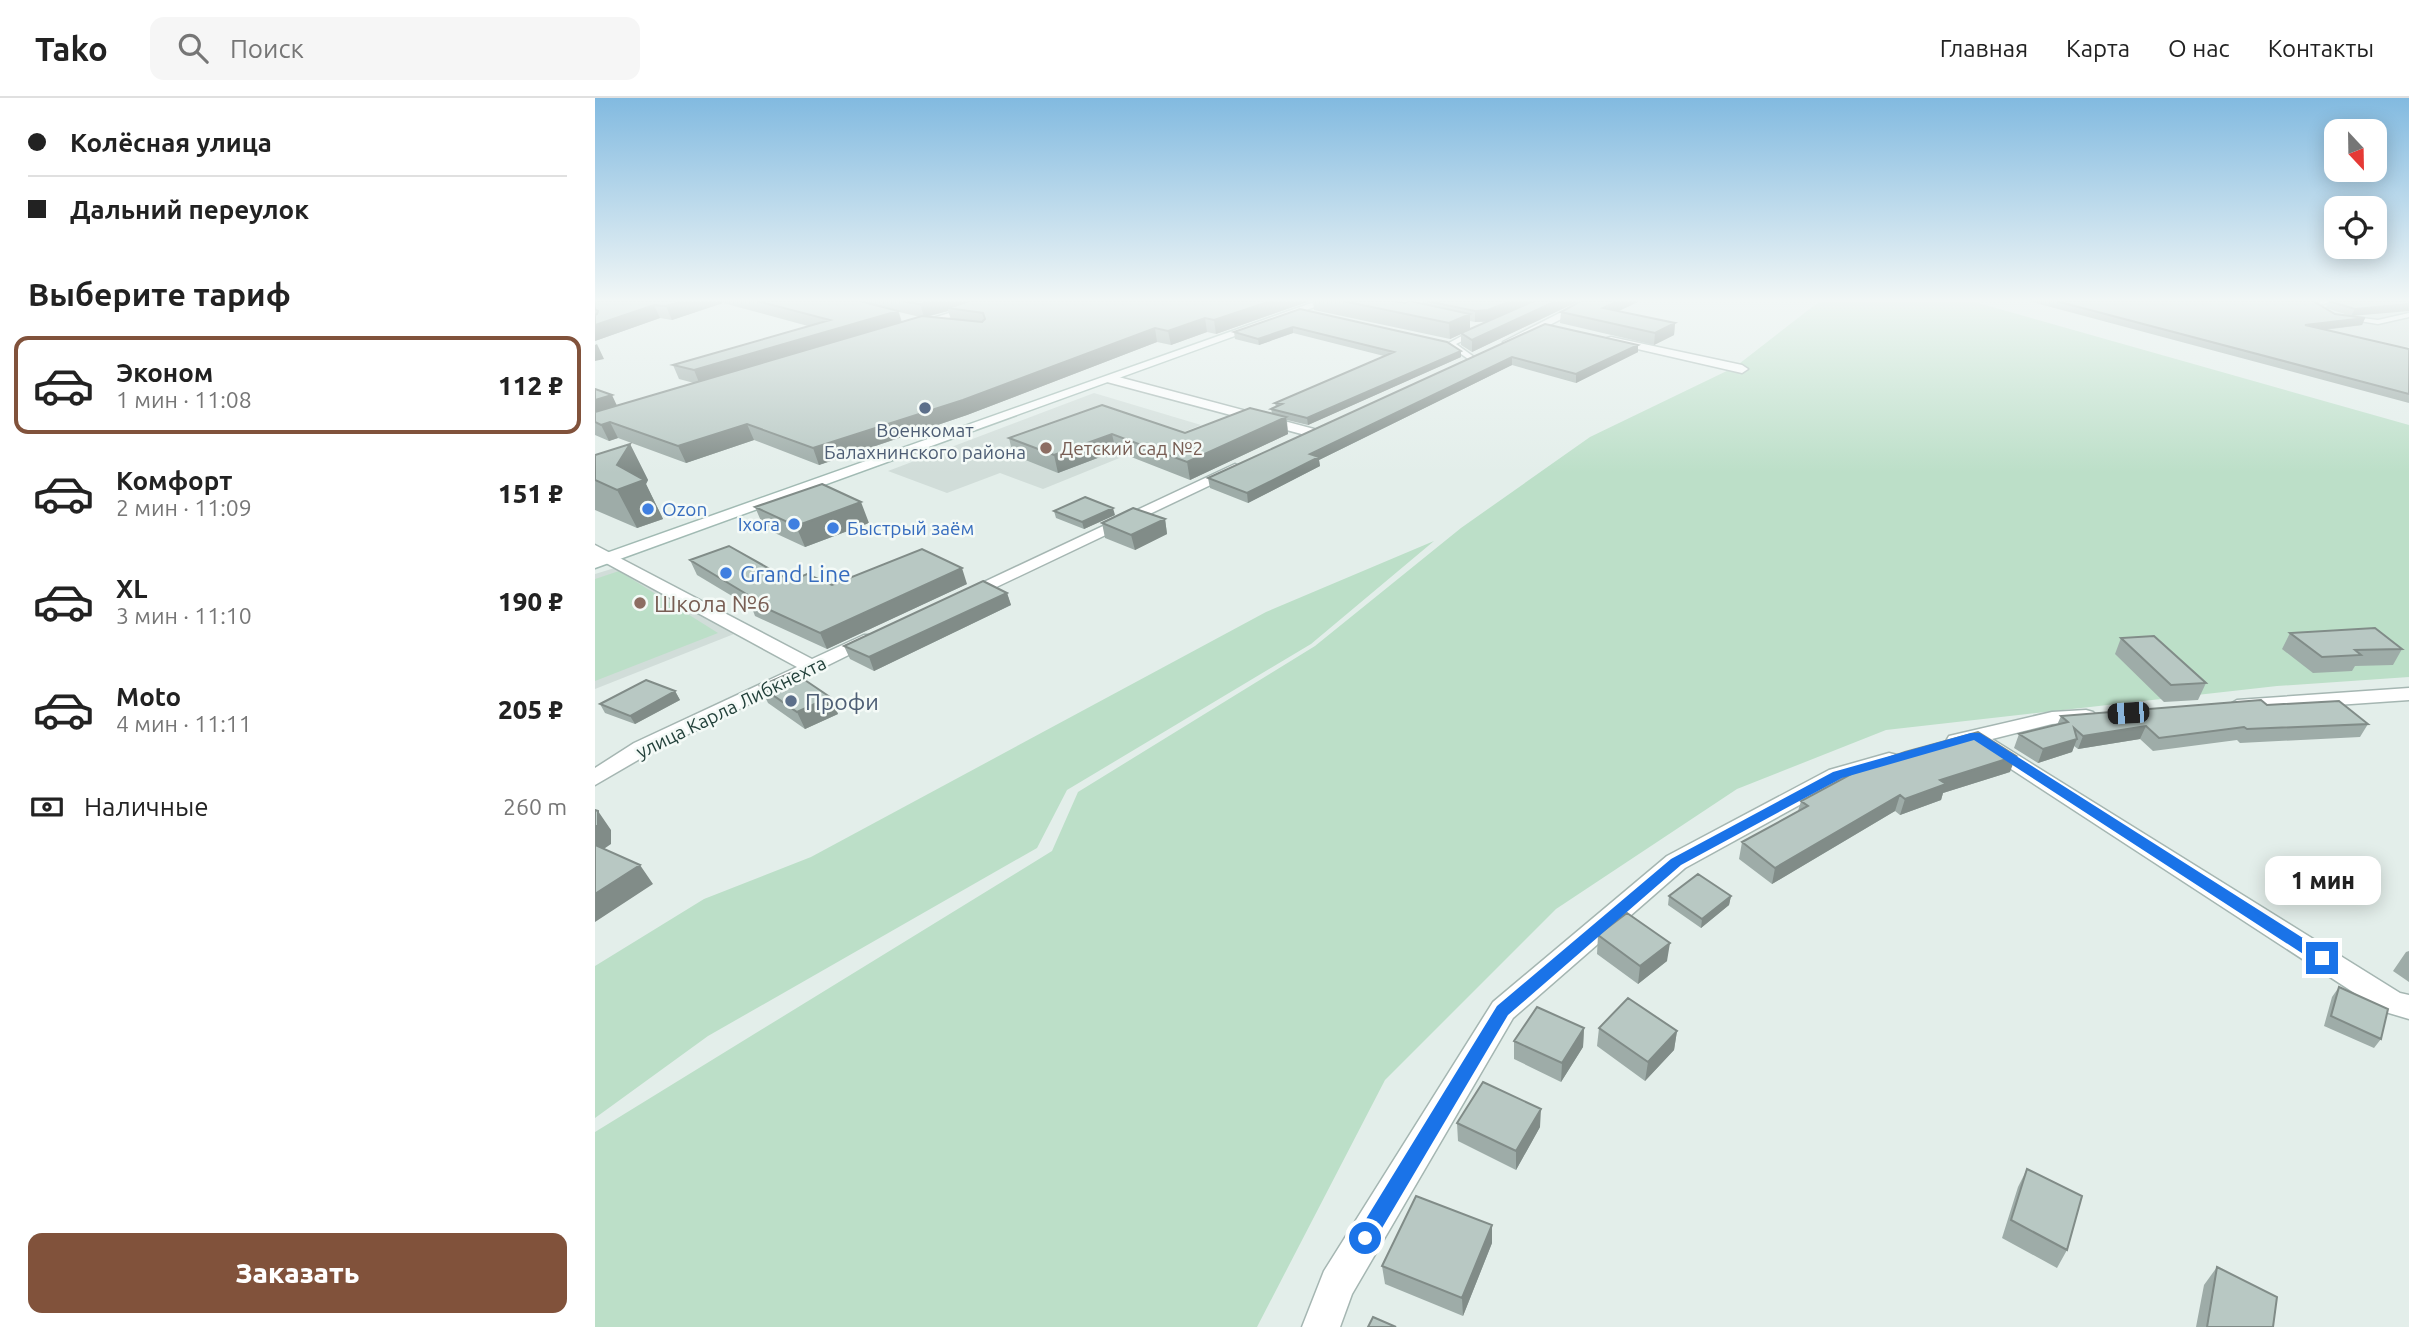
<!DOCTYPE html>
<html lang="ru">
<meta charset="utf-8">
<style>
:root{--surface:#fff;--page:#f6f6f6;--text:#222;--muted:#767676;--line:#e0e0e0;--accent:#81523b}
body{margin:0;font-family:Ubuntu,sans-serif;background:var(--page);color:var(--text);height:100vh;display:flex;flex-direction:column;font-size:26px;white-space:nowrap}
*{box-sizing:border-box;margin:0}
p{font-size:23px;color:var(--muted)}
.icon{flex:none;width:38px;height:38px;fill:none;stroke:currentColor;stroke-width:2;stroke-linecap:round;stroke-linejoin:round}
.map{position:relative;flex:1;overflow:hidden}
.details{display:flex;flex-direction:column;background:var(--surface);width:595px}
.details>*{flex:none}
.top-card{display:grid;align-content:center;height:154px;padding:0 28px;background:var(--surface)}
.needle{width:46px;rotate:158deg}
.controls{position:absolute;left:1729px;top:21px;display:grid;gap:14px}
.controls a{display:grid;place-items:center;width:63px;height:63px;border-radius:14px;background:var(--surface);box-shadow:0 4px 18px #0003;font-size:35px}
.end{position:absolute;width:32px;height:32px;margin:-16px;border:9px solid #1a73e8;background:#fff;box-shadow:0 0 0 4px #fff}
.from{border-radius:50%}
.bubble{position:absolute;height:49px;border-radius:14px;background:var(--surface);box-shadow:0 4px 18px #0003;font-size:23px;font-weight:800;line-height:49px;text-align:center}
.car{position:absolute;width:21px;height:42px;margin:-21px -10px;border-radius:9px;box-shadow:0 0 5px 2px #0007;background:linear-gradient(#222 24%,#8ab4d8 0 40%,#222 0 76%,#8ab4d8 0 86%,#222 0)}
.top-card b{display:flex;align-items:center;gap:24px;height:66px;font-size:26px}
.top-card b+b{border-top:2px solid var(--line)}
.top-card i{width:18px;height:18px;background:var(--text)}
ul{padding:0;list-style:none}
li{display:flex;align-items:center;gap:21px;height:98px;margin:0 14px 10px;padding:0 14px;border:4px solid transparent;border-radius:14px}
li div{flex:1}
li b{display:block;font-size:26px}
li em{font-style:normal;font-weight:800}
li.selected{border-color:var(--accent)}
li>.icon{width:63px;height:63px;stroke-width:1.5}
h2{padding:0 28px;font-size:32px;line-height:84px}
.pay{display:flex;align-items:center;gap:18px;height:77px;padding:0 28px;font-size:26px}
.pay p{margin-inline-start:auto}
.action{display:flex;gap:14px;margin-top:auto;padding:14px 28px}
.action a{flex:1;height:80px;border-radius:14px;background:var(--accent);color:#fff;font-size:28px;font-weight:800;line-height:80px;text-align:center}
header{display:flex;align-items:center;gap:42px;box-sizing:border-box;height:98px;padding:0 35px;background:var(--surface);border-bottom:2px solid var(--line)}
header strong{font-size:33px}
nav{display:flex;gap:38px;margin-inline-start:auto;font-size:24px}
.search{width:490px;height:63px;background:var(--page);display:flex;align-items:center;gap:18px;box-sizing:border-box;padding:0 24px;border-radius:14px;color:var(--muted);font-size:26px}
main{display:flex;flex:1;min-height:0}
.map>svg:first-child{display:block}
.built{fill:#d1ddd9}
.green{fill:#bcdfc8}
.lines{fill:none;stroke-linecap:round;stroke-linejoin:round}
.lane-casing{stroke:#a5b6b2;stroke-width:3}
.street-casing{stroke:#a5b6b2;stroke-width:3}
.secondary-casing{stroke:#a1bab3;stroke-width:3}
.lane{fill:#fff;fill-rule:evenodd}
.street{fill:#fff;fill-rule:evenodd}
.secondary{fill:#fff;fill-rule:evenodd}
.wall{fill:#9eaca8;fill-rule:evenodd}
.shaded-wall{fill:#818c88}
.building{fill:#b8c8c3;stroke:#818c88;stroke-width:2}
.route{fill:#1a73e8}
.service-dot{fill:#5c6f8a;stroke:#f4faf7;stroke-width:2.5}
.education-dot{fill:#8d6e63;stroke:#f4faf7;stroke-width:2.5}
.shop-dot{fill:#3f7fe0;stroke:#f4faf7;stroke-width:2.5}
.labels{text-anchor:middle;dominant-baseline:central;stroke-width:5;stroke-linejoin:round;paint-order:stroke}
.far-service-label{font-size:19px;fill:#4e5e75;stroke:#f4faf7}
.far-education-label{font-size:19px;fill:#785e54;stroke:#f4faf7;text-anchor:start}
.far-shop-label{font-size:19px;fill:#366cbe;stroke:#f4faf7;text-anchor:start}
.far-street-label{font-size:19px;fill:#22403a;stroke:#f4faf7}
.shop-label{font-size:23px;fill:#366cbe;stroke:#f4faf7;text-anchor:start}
.education-label{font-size:23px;fill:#785e54;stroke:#f4faf7;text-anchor:start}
.service-label{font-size:23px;fill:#4e5e75;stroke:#f4faf7;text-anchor:start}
</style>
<header>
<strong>Tako</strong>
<div class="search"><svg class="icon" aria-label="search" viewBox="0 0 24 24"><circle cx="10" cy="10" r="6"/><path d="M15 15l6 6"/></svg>Поиск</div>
<nav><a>Главная</a><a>Карта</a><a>О нас</a><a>Контакты</a></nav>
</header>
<main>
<section class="details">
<div class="top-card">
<b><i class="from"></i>Колёсная улица</b>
<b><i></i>Дальний переулок</b>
</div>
<h2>Выберите тариф</h2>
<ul>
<li class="selected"><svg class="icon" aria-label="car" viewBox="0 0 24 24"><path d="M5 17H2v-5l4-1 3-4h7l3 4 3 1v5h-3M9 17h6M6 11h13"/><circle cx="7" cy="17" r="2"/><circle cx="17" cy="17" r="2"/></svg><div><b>Эконом</b><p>1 мин · 11:08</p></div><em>112 ₽</em></li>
<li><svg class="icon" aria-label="car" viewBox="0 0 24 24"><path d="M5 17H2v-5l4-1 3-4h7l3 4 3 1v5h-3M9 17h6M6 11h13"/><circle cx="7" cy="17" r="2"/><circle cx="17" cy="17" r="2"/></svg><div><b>Комфорт</b><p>2 мин · 11:09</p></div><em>151 ₽</em></li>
<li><svg class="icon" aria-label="car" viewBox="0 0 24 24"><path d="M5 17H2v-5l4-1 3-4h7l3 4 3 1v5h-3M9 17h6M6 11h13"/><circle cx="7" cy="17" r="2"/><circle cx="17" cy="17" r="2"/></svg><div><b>XL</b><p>3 мин · 11:10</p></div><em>190 ₽</em></li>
<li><svg class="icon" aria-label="car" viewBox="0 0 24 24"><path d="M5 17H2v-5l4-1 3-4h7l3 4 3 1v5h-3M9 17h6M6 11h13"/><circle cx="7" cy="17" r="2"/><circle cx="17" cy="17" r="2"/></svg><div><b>Moto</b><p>4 мин · 11:11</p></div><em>205 ₽</em></li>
</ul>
<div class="pay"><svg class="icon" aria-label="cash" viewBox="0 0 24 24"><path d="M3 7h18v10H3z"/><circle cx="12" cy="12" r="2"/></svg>Наличные<p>260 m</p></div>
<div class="action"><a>Заказать</a></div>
</section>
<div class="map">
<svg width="1814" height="1229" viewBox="0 0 1814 1229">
<rect width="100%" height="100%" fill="#e3eeea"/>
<!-- built -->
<path class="built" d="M 1644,203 L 1814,203 L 1814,249 L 1777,246 Z
M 499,295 L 606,327 L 448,391 L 405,375 L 352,395 L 293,373 Z
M 23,469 L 144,534 L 0,591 L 0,476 Z"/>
<!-- green -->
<path class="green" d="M 1232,203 L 1376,203 L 1814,327 L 1814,579 L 1682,588 L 1291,632 L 1142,691 L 961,811 L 790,982 L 662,1229 L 0,1229 L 0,1034 L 457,753 L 483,694 L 720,548 L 866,430 L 995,339 L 1140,269 L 1221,206 Z
M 839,443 L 716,546 L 472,692 L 442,750 L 113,938 L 0,1020 L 0,868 L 109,801 L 216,759 L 671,514 Z
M 24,473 L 123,535 L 0,583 L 0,481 Z"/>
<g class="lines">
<defs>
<path id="lane" d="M 1727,203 L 1741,203 L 1724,207 L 1727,212 L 1732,214 L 1732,216 L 1722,214 L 1717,206 Z
M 1814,215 L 1814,219 L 1783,226 L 1746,220 L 1750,218 L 1783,222 Z
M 878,232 L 885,234 L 861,246 L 879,259 L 879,263 L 876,263 L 852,246 Z"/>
<path id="street" d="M 394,203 L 409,203 L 324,229 L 315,227 Z
M 988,203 L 1001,203 L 918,246 L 908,244 Z
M 1016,239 L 1147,267 L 1153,271 L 1147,275 L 1012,244 L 1012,240 Z
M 516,277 L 719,331 L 721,334 L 714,338 L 512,284 L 510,281 Z
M 640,366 L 647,370 L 645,373 L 374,502 L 362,502 L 359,498 Z
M 0,447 L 217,561 L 269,537 L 283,537 L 286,541 L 55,655 L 0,687 L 0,670 L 39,645 L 202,569 L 0,459 Z
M 1814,590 L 1814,602 L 1642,614 L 1632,608 L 1642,602 Z
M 1491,612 L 1498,614 L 1502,618 L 1498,622 L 1457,626 L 1397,641 L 1805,895 L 1814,897 L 1814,921 L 1787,913 L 1387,652 L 1384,647 L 1386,644 L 1362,650 L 1351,643 L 1354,638 L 1457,614 Z
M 1294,655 L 1302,657 L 1305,662 L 1302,667 L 1250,682 L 1090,770 L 918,920 L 757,1196 L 745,1229 L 707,1229 L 729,1173 L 898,904 L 1072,758 L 1234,672 Z"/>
<path id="secondary" d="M 722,203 L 736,203 L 0,470 L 0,459 Z"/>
</defs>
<!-- lane casing -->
<use href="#lane" class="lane-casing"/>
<!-- street casing -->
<use href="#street" class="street-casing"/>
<!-- secondary casing -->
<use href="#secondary" class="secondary-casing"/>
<!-- lane -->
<use href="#lane" class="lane"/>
<!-- street -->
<use href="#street" class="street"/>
<!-- secondary -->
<use href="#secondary" class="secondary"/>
</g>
<!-- wall -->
<path class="wall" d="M 0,203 L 715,203 L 621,236 L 612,234 L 576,247 L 562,244 L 372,317 L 224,367 L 159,342 L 91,365 L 23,340 L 14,343 L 0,337 L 0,291 L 22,308 L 99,285 L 84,281 L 78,267 L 213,228 L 128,205 L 77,222 L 65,220 L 0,243 ZM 353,213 L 356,221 L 332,219 ZM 304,214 L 325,219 L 307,224 Z
M 718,203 L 798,203 L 810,205 L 828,206 L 828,203 L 984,203 L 877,254 L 866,247 L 866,236 L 855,241 L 719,212 ZM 875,223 L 880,224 L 891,224 L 875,231 Z
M 986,203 L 1045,203 L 1023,213 L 1080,225 L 1079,237 L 1059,247 L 965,225 L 966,214 Z
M 1433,203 L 1727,203 L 1722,206 L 1740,216 L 1770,220 L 1767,227 L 1730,232 L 1814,251 L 1814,305 Z
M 1734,203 L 1814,203 L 1756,218 L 1731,210 Z
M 705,211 L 866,253 L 866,259 L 713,327 L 692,322 L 693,336 L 595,382 L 521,353 L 463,375 L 418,357 L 414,340 L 507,307 L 590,335 L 677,315 L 676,311 L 681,309 L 680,305 L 789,258 L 698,235 L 664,247 L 640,241 L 639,234 Z
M 950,226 L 1043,247 L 1043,254 L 981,285 L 917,267 L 724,362 L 725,368 L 653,405 L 615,390 L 613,380 Z
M 35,346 L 53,382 L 51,386 L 68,421 L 42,430 L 0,412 L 0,357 Z
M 160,409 L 274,425 L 210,449 L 169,430 Z
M 459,413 L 520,417 L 489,431 L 461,420 Z
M 570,421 L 572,436 L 540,452 L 510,440 L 507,425 Z
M 95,462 L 196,483 L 237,487 L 372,486 L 232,551 L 160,518 L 157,510 L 102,477 Z
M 412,495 L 416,507 L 279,573 L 255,561 L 249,548 Z
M 1695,535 L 1807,551 L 1798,567 L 1760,568 L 1757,573 L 1718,575 L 1687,551 Z
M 1526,540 L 1611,585 L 1603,602 L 1569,604 L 1520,556 Z
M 165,588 L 235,599 L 243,616 L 210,631 L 173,605 Z
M 80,593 L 85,602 L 40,626 L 10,615 L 5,606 Z
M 1672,607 L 1773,626 L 1765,639 L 1645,645 L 1642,642 L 1558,653 L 1545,641 L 1483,651 L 1479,648 L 1477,654 L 1443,665 L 1419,650 L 1424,636 L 1462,627 L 1466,618 Z
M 1415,674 L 1348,695 L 1346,702 L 1305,717 L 1300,713 L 1177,786 L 1144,761 L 1147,744 L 1203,713 L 1206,703 Z
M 1074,798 L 1136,798 L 1134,807 L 1106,830 L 1073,807 Z
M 1003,837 L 1072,863 L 1043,886 L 1002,856 Z
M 1814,853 L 1814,884 L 1798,873 L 1811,854 Z
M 1744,889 L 1786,941 L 1779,950 L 1729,928 L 1737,899 Z
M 989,930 L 988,949 L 966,984 L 919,961 L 919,943 Z
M 1004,930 L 1082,933 L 1079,952 L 1050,983 L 1002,948 Z
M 862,1025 L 945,1029 L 921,1072 L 863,1043 Z
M 1432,1071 L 1472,1152 L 1462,1170 L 1407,1140 L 1423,1089 Z
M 897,1127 L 897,1145 L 868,1218 L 790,1186 L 787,1168 Z
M 1622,1169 L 1678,1229 L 1601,1229 L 1609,1187 Z"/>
<!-- shaded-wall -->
<path class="shaded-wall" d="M 89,203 L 127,203 L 128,205 L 77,222 L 71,208 Z
M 338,203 L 390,203 L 353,210 L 353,213 L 329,219 L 325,206 Z
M 676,203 L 715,203 L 621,236 L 619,222 Z
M 916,203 L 942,203 L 893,223 L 880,224 L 880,213 Z
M 961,203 L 984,203 L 877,254 L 877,242 Z
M 1023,203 L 1045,203 L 1007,221 L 1008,210 Z
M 1814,206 L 1814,213 L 1756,218 L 1760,211 Z
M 59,207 L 65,220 L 0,243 L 0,227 Z
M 303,213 L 307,226 L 105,287 L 99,272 Z
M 875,216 L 875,232 L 855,241 L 854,225 Z
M 610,220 L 612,234 L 576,247 L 573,233 Z
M 1770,220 L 1767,227 L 1707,234 L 1710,227 Z
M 1080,225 L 1079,237 L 1059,247 L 1060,235 Z
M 698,229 L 698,235 L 664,247 L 663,241 Z
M 560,230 L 562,244 L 372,317 L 224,367 L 218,350 Z
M 2,246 L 9,261 L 0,263 L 0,247 Z
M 1043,247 L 1043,254 L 981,285 L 981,276 Z
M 866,253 L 866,259 L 713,327 L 712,320 Z
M 917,259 L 917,267 L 724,362 L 725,368 L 653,405 L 652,395 L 715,356 Z
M 17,297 L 24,312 L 0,320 L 0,302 Z
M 691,319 L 693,336 L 595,382 L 592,364 Z
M 15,324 L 23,340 L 14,343 L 6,327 Z
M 152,326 L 159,342 L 91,365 L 83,348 Z
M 517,336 L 521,353 L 463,375 L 459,357 Z
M 35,346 L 53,382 L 51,386 L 68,421 L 42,430 L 22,392 L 22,367 Z
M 266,404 L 274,425 L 210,449 L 201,428 Z
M 518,410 L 520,417 L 489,431 L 487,424 Z
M 570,421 L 572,436 L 540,452 L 536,437 Z
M 367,470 L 372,486 L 232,551 L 225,535 Z
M 412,495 L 416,507 L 279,573 L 274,559 Z
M 80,593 L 85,602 L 40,626 L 35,618 Z
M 235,599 L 243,616 L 210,631 L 202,614 Z
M 1551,628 L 1545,641 L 1483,651 L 1488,638 Z
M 1482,641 L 1477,654 L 1443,665 L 1448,651 Z
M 1421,658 L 1415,674 L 1348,695 L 1346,702 L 1305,717 L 1310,701 L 1345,682 Z
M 1305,697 L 1300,713 L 1177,786 L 1180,770 Z
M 3,713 L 16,732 L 16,746 L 0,757 L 0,729 Z
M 45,767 L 58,786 L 0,824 L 0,796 Z
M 1136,798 L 1134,807 L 1106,830 L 1107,821 Z
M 1075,845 L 1072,863 L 1043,886 L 1045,868 Z
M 989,930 L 988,949 L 966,984 L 967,965 Z
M 1082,933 L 1079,952 L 1050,983 L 1053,964 Z
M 946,1011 L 945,1029 L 921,1072 L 921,1053 Z
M 897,1127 L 897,1145 L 868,1218 L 867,1200 Z"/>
<!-- building -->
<path class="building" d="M 0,203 L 89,203 L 71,208 L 59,207 L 0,227 L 0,217 L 2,216 L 3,213 L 0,211 Z
M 162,203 L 265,203 L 303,213 L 99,272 L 78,267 L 235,222 Z
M 307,203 L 338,203 L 325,206 Z
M 375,203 L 676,203 L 619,222 L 610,220 L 573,233 L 560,230 L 368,302 L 218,350 L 152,326 L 83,348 L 15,324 L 6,327 L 0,324 L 0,314 L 327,218 L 387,224 L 390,221 L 388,215 L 353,210 Z
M 748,203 L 798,203 L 810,205 L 815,203 L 875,216 L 854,225 Z
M 832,203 L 916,203 L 893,212 L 880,213 Z
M 939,203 L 961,203 L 877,242 L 866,235 Z
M 986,203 L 1023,203 L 1008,210 L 1080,225 L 1060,235 L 966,214 Z
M 1461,203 L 1718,203 L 1740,216 L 1770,220 L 1710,227 L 1814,251 L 1814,296 Z
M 1734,203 L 1814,203 L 1814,206 L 1760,211 Z
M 705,211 L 852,244 L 866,253 L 712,320 L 676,311 L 687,306 L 680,305 L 799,254 L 698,229 L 663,241 L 639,234 Z
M 950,226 L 1043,247 L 981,276 L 917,259 L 715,356 L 724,359 L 652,395 L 613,380 Z
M 0,291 L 17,297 L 0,302 Z
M 507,307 L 590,335 L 655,310 L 691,319 L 592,364 L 517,336 L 459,357 L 414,340 Z
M 35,346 L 22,367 L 49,382 L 22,392 L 0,382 L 0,357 Z
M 227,386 L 266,404 L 201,428 L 160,409 Z
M 490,399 L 518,410 L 487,424 L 459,413 Z
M 538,410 L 570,421 L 536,437 L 507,425 Z
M 134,448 L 196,483 L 212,476 L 237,487 L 327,451 L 367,470 L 225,535 L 153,502 L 158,500 L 95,462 Z
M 388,483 L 412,495 L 274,559 L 249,548 Z
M 1780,530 L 1807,551 L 1760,552 L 1766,557 L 1727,559 L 1695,535 Z
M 1559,538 L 1611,585 L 1576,587 L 1526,540 Z
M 198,574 L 235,599 L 202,614 L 165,588 Z
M 51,582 L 80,593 L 35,618 L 5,606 Z
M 1666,602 L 1672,607 L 1744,603 L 1773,626 L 1652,631 L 1649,629 L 1564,640 L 1551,628 L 1488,638 L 1479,630 L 1482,641 L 1448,651 L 1424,636 L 1473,624 L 1466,618 Z
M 1383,634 L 1421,658 L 1345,682 L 1351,686 L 1310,701 L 1305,697 L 1180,770 L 1147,744 L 1213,708 L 1206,703 L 1273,667 L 1310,654 Z
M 0,712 L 3,713 L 3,727 L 0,729 Z
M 0,747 L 45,767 L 0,796 Z
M 1103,776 L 1136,798 L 1107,821 L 1074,798 Z
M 1032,815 L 1075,845 L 1045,868 L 1003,837 Z
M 1744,889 L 1793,911 L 1786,941 L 1736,918 Z
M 1033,900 L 1082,933 L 1053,964 L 1004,930 Z
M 942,909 L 989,930 L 967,965 L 919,943 Z
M 888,984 L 946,1011 L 921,1053 L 862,1025 Z
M 1432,1071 L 1487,1098 L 1472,1152 L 1416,1122 Z
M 821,1098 L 897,1127 L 867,1200 L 787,1168 Z
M 1622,1169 L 1682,1199 L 1678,1229 L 1612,1229 Z
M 778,1219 L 801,1229 L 773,1229 Z"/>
<!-- sky -->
<linearGradient id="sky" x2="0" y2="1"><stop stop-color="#82bae0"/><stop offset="0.54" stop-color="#f2f7f6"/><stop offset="1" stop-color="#f2f7f6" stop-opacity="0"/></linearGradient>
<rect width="1814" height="375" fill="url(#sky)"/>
<!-- route -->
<path class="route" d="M 1376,635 L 1385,635 L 1733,856 L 1733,865 L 1722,865 L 1379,642 L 1247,680 L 1086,767 L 913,917 L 777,1147 L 770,1150 L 763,1147 L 760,1140 L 763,1134 L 902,908 L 1076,761 L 1238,674 Z"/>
<!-- markers -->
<g class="service-dot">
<circle cx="330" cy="310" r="7"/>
<circle cx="196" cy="603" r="7"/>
</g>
<g class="education-dot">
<circle cx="451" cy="350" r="7"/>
<circle cx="45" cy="505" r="7"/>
</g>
<g class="shop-dot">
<circle cx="53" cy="411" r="7"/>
<circle cx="199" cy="426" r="7"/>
<circle cx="238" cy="430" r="7"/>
<circle cx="131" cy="475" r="7"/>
</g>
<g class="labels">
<!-- far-service labels -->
<g class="far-service-label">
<text x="330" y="332">Военкомат<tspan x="330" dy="22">Балахнинского района</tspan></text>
</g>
<!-- far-education labels -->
<g class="far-education-label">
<text x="465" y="350">Детский сад №2</text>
</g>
<!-- far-shop labels -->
<g class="far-shop-label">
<text x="67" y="411">Ozon</text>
<text x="185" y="426" text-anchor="end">Ixora</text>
<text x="252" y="430">Быстрый заём</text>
</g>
<!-- far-street labels -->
<g class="far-street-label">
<text transform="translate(136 609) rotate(-26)">улица Карла Либкнехта</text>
</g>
<!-- shop labels -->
<g class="shop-label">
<text x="145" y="475">Grand Line</text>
</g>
<!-- education labels -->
<g class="education-label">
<text x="59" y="505">Школа №6</text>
</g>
<!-- service labels -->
<g class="service-label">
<text x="210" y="603">Профи</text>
</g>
</g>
</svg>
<div class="controls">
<a><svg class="needle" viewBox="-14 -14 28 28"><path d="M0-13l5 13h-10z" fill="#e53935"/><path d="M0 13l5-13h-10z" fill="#767676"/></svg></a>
<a><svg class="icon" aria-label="locate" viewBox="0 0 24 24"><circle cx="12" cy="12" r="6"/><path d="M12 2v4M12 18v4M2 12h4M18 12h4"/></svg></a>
</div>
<i class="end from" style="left:770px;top:1140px"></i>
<i class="end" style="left:1727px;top:860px"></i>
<div class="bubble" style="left:1670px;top:758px;width:116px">1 мин</div>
<i class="car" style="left:1533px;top:615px;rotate:266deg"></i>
</div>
</main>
